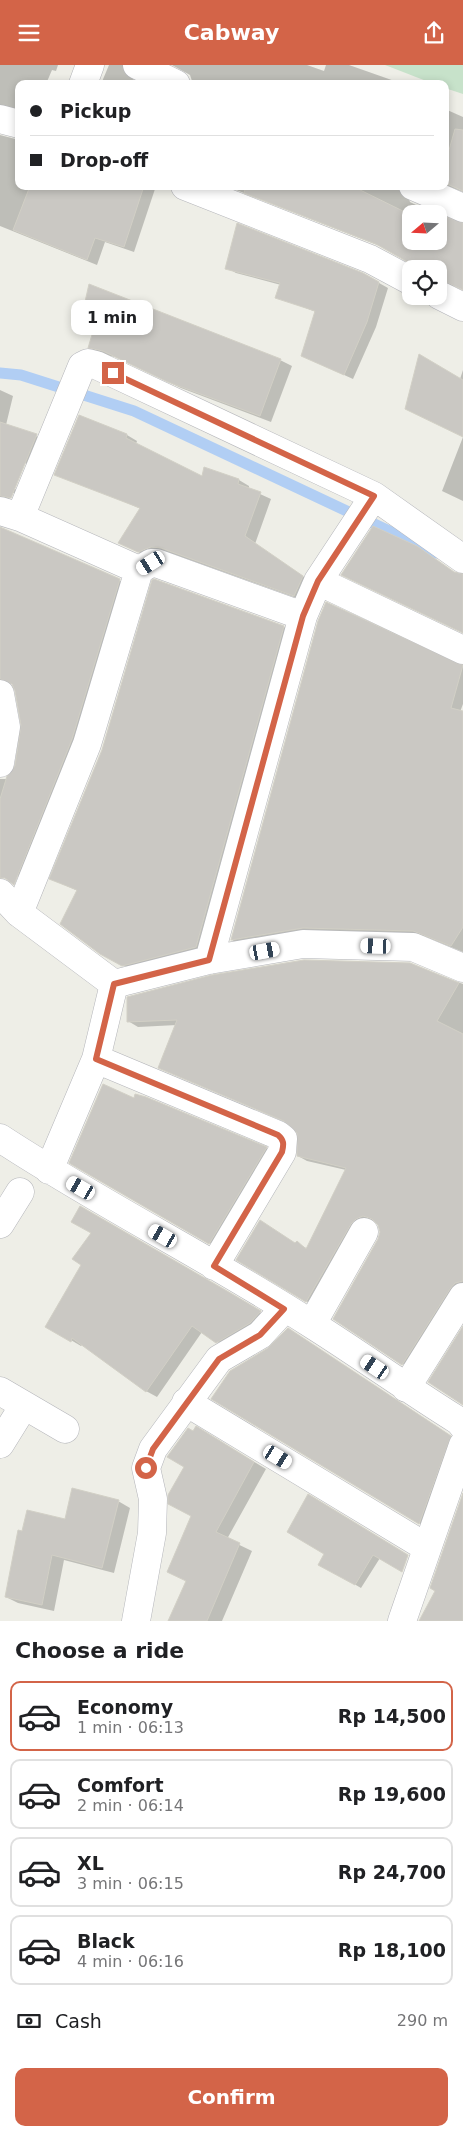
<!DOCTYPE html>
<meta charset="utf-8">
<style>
:root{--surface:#fff;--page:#f6f6f6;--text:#202124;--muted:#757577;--line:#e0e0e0;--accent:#d36448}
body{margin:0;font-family:"DejaVu Sans",sans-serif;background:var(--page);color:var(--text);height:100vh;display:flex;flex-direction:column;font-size:19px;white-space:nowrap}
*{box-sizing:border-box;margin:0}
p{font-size:16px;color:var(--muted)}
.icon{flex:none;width:28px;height:28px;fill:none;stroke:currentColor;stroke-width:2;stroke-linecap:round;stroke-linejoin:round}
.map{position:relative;height:1556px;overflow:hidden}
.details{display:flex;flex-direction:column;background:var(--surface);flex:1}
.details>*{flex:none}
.guide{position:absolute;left:15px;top:15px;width:434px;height:110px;border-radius:10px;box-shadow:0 2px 8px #0003;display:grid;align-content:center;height:110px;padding:0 15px;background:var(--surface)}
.needle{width:32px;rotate:251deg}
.tools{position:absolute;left:402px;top:140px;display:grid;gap:10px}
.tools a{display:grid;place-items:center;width:45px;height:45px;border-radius:10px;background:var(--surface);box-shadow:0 2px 8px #0003;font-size:25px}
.end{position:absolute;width:22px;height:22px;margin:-11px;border:6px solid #d36448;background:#fff;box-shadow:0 0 0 2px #fff}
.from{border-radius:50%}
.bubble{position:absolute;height:35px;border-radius:10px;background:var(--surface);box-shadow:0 2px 8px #0003;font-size:16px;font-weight:800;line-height:35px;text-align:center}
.car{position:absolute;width:15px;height:30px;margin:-15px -8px;border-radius:6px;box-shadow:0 0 4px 1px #0007;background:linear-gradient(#fff 24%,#345 0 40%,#fff 0 76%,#345 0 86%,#fff 0)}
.guide b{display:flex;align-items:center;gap:18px;height:48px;font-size:19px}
.guide b+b{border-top:1px solid var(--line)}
.guide i{width:12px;height:12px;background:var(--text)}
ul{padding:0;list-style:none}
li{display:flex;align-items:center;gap:15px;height:70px;margin:0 10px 8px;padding:0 5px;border:2px solid var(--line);border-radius:10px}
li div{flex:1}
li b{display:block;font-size:19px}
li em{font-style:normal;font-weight:800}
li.current{border-color:var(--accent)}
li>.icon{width:45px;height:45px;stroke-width:1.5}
h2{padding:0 15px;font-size:22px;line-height:60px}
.pay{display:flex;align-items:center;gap:12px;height:55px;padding:0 15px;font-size:19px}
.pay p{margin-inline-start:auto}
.button{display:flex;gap:10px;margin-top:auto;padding:10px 15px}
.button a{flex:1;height:58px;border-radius:10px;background:var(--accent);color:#fff;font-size:20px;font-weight:800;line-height:58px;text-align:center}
header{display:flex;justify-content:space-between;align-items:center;height:65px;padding:0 15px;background:var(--accent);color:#fff;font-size:22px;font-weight:800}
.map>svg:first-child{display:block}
.green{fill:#c7e2ca}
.shadow{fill:#0003}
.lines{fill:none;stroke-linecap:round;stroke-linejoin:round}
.stream{stroke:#b1cef4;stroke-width:11}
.building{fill:#cac8c3;stroke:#d2d0c6}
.minor-casing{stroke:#b4b5ba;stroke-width:29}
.minor{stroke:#fff;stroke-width:28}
.route{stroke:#d36448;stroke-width:6}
</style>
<header><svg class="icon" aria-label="menu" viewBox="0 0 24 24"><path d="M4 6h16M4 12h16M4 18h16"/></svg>Cabway<svg class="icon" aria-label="share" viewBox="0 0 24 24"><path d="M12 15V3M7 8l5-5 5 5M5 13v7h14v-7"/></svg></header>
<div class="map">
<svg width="463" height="1556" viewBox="0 0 463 1556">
<rect width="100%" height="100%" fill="#eeeee7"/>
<!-- green -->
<path class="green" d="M 385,0 L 463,0 L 463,29 L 445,23 L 445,19 L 434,19 Z"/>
<!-- shadow -->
<path class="shadow" d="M 0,0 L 58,0 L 56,6 L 52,5 L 46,19 L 19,19 L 19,45 L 0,48 Z
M 109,0 L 133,0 L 131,7 L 134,16 L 140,19 L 101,19 Z
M 172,0 L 307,0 L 324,6 L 326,0 L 349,0 L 403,19 L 193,19 L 190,10 Z
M 445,44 L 463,52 L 463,127 L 445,120 Z
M 0,70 L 19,75 L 19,121 L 156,121 L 134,187 L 105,177 L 97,200 L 0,161 Z
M 226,121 L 409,121 L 407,129 L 410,137 L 434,149 L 411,149 L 411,176 L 439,176 L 439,151 L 463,160 L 463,224 L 457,221 L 439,221 L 439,204 Z
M 227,203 L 363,209 L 388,223 L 376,262 L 353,314 L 311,295 L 316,247 L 277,232 L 281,220 L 236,208 Z
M 84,249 L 280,295 L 292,301 L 271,357 L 181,323 L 115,292 L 101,289 L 90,283 L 97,256 Z
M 463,305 L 463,372 L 460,314 Z
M 0,325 L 13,331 L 6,360 L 46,375 L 35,401 L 0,391 Z
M 79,352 L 127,370 L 137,376 L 136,379 L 202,412 L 205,404 L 239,415 L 249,421 L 249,424 L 271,434 L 255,479 L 313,518 L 305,536 L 173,489 L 162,488 L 150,493 L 120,478 L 141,444 L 97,425 Z
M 463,372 L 463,436 L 442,426 Z
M 0,424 L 15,424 L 23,430 L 11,436 L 15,428 L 12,428 L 8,436 L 0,439 Z
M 0,463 L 129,520 L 27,814 L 0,803 L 0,714 L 6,714 L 13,708 L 23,664 L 17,626 L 13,619 L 7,618 L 0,622 Z
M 319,557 L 463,601 L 463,639 L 460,647 L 463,647 L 463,887 L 424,871 L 314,868 L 241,880 L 232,875 Z
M 284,562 L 293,567 L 206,887 L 133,905 L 111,894 L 78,826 L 51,814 Z
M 409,899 L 463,919 L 463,1225 L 412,1304 L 403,1299 L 379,1175 L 381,1167 L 377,1157 L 365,1159 L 316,1242 L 238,1194 L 297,1178 L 308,1184 L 346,1105 L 307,1096 L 298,1091 L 299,1068 L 288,1058 L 160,1002 L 177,960 L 138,962 L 128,956 Z
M 135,1035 L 266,1083 L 276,1089 L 220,1184 L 71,1097 Z
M 81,1143 L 270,1253 L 227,1283 L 202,1267 L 157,1332 L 146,1326 L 83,1279 L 81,1281 L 47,1261 L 83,1200 L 93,1168 Z
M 298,1270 L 460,1377 L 429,1464 L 213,1334 Z
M 197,1363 L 266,1404 L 227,1474 L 252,1486 L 222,1556 L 170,1556 L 187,1516 L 192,1451 L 186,1402 Z
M 308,1431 L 380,1493 L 361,1523 L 320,1499 L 326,1488 Z
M 118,1436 L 130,1443 L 114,1508 L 64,1495 L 54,1546 L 18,1538 L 6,1532 L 23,1468 L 66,1456 Z"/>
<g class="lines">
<!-- stream -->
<path class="stream" d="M 0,308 L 21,310 L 134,346 L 436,488"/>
</g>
<!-- building -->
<path class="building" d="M 455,64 L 463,65 L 463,126 L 445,118 L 445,99 Z
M 30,121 L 144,121 L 124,182 L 95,173 L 87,195 L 13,165 Z
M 246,121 L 352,121 L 411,150 L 411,176 L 439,176 L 439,149 L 463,158 L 463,225 L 439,214 L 439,204 L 420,204 L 376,179 L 244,128 Z
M 237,158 L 363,208 L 379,217 L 367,257 L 344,310 L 301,291 L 315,246 L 275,233 L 280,218 L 225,204 Z
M 89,219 L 281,294 L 260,351 L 168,317 L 103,286 L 88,283 L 97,253 L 82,250 Z
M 419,289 L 463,315 L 463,372 L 405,344 Z
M 79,350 L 127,369 L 126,373 L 202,411 L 204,402 L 239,414 L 238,419 L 261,427 L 245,471 L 303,511 L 294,531 L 161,483 L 151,482 L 138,487 L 118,478 L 140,443 L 54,410 Z
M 0,357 L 37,369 L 11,433 L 0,431 Z
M 373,461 L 417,481 L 454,507 L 463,509 L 463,568 L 341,510 Z
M 0,462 L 120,514 L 72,674 L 14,820 L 5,813 L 0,813 L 0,734 L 7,711 L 15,701 L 21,660 L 15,626 L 12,619 L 0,614 Z
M 154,514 L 284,561 L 196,882 L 122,901 L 100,889 L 60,859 L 77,825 L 49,814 L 102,685 L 152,515 Z
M 326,537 L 463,600 L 451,643 L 463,646 L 463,862 L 451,881 L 413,866 L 303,863 L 231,875 L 318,556 Z
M 304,895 L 410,898 L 459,918 L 437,956 L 463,969 L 463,1216 L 455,1218 L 450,1224 L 402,1300 L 333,1254 L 378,1174 L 380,1167 L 378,1160 L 372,1154 L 363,1151 L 356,1154 L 351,1159 L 306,1237 L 236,1195 L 260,1155 L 295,1178 L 297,1176 L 306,1184 L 346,1103 L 297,1091 L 297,1068 L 284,1056 L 158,1003 L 177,955 L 127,957 L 127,932 L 212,910 Z
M 103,1019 L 134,1033 L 135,1029 L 146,1032 L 267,1082 L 209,1179 L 69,1098 Z
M 80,1141 L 227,1226 L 261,1246 L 250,1258 L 216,1278 L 192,1261 L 146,1327 L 72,1273 L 71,1277 L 45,1262 L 81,1200 L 72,1194 L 91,1168 L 71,1157 Z
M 463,1261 L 463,1340 L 428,1317 Z
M 288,1263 L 451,1371 L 419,1459 L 211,1334 L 230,1306 L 268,1283 Z
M 196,1361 L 254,1397 L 216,1467 L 240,1478 L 207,1556 L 168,1556 L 186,1516 L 167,1507 L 191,1451 L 168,1439 L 168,1430 L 184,1402 L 167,1392 L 188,1363 L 193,1366 Z
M 72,1423 L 119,1435 L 102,1503 L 52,1490 L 42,1540 L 5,1532 L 18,1465 L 22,1466 L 27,1445 L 65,1454 Z
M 463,1428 L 463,1556 L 419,1556 L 435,1526 L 430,1523 Z
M 308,1429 L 408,1490 L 402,1507 L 373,1490 L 355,1520 L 318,1500 L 324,1489 L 287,1467 Z"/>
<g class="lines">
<defs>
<path id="minor" d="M 137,0 L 176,19
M 83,19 L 90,0
M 0,54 L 19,59
M 185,121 L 370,194 L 411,216
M 413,121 L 463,143
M 439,230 L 463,242
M 0,446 L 20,452 L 139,505 L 151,498 L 156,498 L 303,551
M 20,452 L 82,301 L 88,298 L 96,300 L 374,431
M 318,516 L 463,585
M 0,629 L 6,662 L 0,698
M 0,828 L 19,848 L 114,919
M 19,848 L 87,679 L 139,505
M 209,895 L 303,551 L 318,516 L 374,431 L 463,494
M 114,919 L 209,895 L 303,879 L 413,882 L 463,903
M 96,994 L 278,1070 L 283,1074 L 282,1087 L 214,1201
M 0,1073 C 102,1140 211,1194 313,1260 C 362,1291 409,1325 459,1356 L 463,1361
M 49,1105 L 96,994 L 114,919
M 0,1159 L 20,1127
M 312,1259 L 364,1167
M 406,1323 L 463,1232
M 0,1326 L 65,1364
M 186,1337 L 426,1482
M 0,1379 L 23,1342
M 136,1556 L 152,1468 L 153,1434 L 146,1403 L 153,1384 L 219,1294 L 260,1270 L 284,1244
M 402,1556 L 463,1380"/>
</defs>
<!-- minor casing -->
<use href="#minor" class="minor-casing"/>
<!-- minor -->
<use href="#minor" class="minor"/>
</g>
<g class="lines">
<!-- route -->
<path class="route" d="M 113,308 L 374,431 L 318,516 L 303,551 L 209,895 L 114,919 L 96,994 L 278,1070 C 284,1075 284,1079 282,1087 L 214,1201 L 284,1244 L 260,1270 L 219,1294 L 153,1384 L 146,1403"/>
</g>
</svg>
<div class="tools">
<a><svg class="needle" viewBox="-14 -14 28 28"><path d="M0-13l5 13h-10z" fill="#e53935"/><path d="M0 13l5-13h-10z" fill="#757577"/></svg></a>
<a><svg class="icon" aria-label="locate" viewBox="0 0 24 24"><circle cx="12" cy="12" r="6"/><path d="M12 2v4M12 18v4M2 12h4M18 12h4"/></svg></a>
</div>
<i class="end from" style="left:146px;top:1403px"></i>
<i class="end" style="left:113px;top:308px"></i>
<div class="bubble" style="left:71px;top:235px;width:82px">1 min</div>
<i class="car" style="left:151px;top:498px;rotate:238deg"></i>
<i class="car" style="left:376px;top:881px;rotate:272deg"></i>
<i class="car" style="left:265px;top:886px;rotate:80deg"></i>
<i class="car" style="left:81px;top:1123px;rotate:300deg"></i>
<i class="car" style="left:163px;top:1171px;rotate:300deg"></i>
<i class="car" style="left:375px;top:1302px;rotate:304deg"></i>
<i class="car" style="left:278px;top:1392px;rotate:121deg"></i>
<div class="guide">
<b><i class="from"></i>Pickup</b>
<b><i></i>Drop-off</b>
</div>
</div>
<section class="details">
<h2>Choose a ride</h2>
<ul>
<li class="current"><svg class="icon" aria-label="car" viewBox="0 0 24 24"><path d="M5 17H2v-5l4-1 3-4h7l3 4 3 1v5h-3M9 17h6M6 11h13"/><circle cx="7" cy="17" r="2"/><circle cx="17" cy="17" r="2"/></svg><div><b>Economy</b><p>1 min · 06:13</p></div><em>Rp 14,500</em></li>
<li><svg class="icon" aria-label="car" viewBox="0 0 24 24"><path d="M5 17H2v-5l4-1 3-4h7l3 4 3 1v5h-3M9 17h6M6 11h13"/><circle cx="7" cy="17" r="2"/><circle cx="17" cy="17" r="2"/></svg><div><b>Comfort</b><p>2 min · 06:14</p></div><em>Rp 19,600</em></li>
<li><svg class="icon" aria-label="car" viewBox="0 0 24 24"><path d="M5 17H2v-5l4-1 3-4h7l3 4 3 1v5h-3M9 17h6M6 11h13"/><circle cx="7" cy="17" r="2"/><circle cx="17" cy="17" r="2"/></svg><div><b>XL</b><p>3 min · 06:15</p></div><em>Rp 24,700</em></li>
<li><svg class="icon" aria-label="car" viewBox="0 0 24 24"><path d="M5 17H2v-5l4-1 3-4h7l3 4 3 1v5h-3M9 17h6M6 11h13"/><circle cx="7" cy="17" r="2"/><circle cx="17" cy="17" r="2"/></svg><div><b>Black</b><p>4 min · 06:16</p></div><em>Rp 18,100</em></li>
</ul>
<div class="pay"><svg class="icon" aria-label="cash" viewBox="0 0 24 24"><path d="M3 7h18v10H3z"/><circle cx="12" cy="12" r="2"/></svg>Cash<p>290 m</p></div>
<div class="button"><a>Confirm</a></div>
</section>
